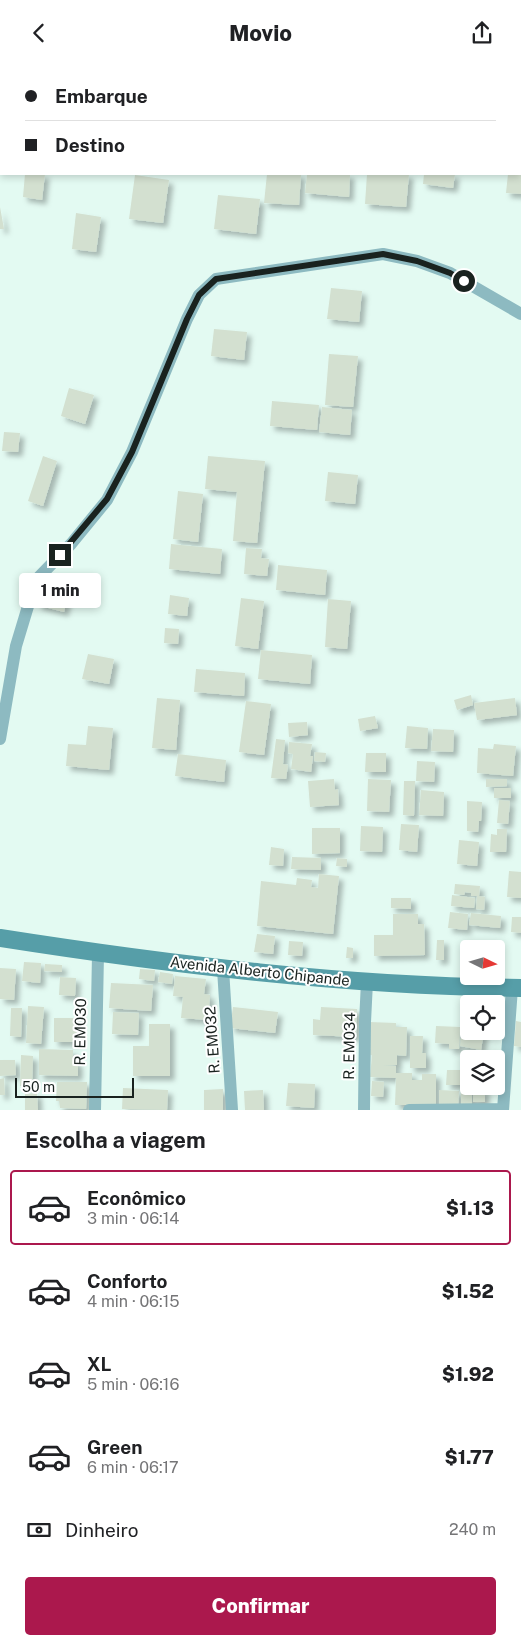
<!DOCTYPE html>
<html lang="pt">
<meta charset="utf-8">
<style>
:root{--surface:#fff;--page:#f2f2f2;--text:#202124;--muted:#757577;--line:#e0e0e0;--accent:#ab184d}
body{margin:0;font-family:"Public Sans",sans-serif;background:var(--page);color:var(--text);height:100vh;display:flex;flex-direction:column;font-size:19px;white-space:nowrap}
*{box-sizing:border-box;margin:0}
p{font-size:16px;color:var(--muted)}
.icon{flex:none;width:28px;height:28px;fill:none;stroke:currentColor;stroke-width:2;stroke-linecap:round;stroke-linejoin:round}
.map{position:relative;height:1045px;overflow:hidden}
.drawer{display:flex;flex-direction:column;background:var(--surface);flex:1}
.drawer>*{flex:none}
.banner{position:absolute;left:0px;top:0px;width:521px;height:110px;box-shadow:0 2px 8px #0003;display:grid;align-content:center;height:110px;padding:0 25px;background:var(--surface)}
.needle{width:32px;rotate:95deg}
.buttons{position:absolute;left:460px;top:875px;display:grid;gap:10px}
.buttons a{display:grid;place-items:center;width:45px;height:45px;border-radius:5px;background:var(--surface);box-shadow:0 2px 8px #0003;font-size:25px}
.scale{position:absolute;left:15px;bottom:12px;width:119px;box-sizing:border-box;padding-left:5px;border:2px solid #19221f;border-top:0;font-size:14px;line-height:18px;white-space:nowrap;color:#19221f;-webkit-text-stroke:4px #fff;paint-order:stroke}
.end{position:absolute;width:22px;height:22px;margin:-11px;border:6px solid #19221f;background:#fff;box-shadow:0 0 0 2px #fff}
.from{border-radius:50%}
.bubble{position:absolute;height:35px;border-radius:5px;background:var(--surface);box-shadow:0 2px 8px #0003;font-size:16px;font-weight:800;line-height:35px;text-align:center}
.banner b{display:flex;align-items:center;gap:18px;height:48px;font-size:19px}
.banner b+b{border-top:1px solid var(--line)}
.banner i{width:12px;height:12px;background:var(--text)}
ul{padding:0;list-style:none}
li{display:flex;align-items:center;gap:15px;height:75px;margin:0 10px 8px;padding:0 15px;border:2px solid transparent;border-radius:5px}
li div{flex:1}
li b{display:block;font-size:19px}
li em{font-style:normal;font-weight:800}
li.on{border-color:var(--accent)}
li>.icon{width:45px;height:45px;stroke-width:1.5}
h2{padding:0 25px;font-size:22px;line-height:60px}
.pay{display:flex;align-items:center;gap:12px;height:55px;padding:0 25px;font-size:19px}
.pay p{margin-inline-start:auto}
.primary-button{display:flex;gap:10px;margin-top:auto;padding:10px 25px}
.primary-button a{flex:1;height:58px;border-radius:5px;background:var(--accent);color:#fff;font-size:20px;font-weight:800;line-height:58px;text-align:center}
header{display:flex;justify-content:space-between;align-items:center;height:65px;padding:0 25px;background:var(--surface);font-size:22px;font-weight:800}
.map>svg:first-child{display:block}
.building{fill:#d3e0d0;filter:url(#shadow)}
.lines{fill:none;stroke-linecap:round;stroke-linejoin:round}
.minor{stroke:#8dbac1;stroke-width:12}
.secondary{stroke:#569ea8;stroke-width:18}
.route{stroke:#19221f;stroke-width:6}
.labels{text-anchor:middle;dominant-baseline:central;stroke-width:4;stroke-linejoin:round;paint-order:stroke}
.street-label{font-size:15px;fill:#19221f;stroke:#fff}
</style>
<header><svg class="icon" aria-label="back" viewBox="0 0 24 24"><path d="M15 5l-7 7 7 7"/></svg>Movio<svg class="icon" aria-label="share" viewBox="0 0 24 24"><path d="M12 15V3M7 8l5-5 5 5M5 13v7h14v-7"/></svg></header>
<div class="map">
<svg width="521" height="1045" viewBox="0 0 521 1045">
<defs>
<filter id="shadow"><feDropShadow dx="4.5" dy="4.5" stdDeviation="2.5" flood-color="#0004"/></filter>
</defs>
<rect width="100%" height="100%" fill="#e3faf2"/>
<!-- building -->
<path class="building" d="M 25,109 L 45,109 L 42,135 L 23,132 Z
M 267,109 L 301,109 L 299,140 L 264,138 Z
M 307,109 L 350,109 L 349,132 L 305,128 Z
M 367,109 L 409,109 L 406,142 L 365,139 Z
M 424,109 L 455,109 L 453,123 L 423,119 Z
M 508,109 L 521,109 L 521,129 L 506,128 Z
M 135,110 L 169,115 L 163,158 L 129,154 Z
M 218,130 L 260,134 L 256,169 L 214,164 Z
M 0,142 L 4,164 L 0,164 Z
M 76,148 L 101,152 L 96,187 L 72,184 Z
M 331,223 L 362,226 L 359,257 L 327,254 Z
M 214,264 L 247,267 L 244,295 L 211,291 Z
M 329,289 L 358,291 L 353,342 L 325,340 Z
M 69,323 L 94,330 L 85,359 L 61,351 Z
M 272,336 L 319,340 L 317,365 L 270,361 Z
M 322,342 L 352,345 L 350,370 L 319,367 Z
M 4,367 L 20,368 L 18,387 L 2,386 Z
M 43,391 L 57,396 L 43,441 L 28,436 Z
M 208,391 L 265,396 L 257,478 L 233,476 L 237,427 L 205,424 Z
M 328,407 L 358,410 L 355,439 L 325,436 Z
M 178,426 L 203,429 L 198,477 L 173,474 Z
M 171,479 L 222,484 L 220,509 L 169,504 Z
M 246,483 L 262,484 L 261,493 L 269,494 L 267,511 L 244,509 Z
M 278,500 L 327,505 L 325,530 L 276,525 Z
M 42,519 L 69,526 L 64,547 L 37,540 Z
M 170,530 L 189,533 L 187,551 L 168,549 Z
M 241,533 L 264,536 L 258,584 L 235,581 Z
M 328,534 L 351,536 L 347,584 L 325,582 Z
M 165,563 L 179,564 L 178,579 L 164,578 Z
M 261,585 L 312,590 L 310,619 L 258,614 Z
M 88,589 L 114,594 L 109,619 L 82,614 Z
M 196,604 L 245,608 L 244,631 L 194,627 Z
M 471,630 L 473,640 L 457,645 L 454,635 Z
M 157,633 L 180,635 L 176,685 L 152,683 Z
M 515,633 L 517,650 L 477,655 L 474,638 Z
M 246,636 L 271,639 L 264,690 L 239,687 Z
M 375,651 L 378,663 L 360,666 L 358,654 Z
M 307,657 L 308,670 L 289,672 L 288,658 Z
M 88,661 L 113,663 L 109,705 L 66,701 L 68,679 L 86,680 Z
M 407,661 L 428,663 L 427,684 L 405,683 Z
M 433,664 L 454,665 L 453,687 L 431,686 Z
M 276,674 L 285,675 L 283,699 L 288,700 L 286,714 L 271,713 Z
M 289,677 L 312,679 L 310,691 L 313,691 L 311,707 L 291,704 L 293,689 L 288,688 Z
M 494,679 L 516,681 L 513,711 L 477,708 L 478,683 L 493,684 Z
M 315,687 L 326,688 L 325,697 L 314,696 Z
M 366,688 L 386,688 L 386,707 L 365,707 Z
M 178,689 L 226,695 L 224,717 L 175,711 Z
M 417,696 L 435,697 L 434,717 L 416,716 Z
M 334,714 L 335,725 L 338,724 L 339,740 L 310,742 L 308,716 Z
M 368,714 L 391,715 L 389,747 L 367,746 Z
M 486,714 L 507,714 L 507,721 L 486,722 Z
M 404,716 L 415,716 L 414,751 L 403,750 Z
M 494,723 L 511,723 L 511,733 L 494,733 Z
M 421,725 L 444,727 L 443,751 L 419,750 Z
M 499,735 L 510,736 L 508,759 L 497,758 Z
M 467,736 L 482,737 L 481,756 L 479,756 L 478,767 L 467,766 Z
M 401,759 L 419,760 L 417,787 L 399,785 Z
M 361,761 L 383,762 L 382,787 L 360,786 Z
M 312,763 L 340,763 L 340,788 L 312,789 Z
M 497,764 L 507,764 L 506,787 L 490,787 L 491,769 L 497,770 Z
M 459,775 L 479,777 L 477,801 L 457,799 Z
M 271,782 L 284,784 L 283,801 L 269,800 Z
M 292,792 L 321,793 L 321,805 L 291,804 Z
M 337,793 L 347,794 L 347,802 L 336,801 Z
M 509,806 L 521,807 L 521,833 L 507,832 Z
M 319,809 L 339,811 L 333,869 L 257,861 L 261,816 L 296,820 L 297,813 L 312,815 L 311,822 L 318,823 Z
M 455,819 L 480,821 L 479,831 L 485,832 L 484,845 L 476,844 L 477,831 L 471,831 L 471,828 L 465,827 L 464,830 L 454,829 Z
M 452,830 L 475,833 L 474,843 L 451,841 Z
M 391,833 L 411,833 L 411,844 L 391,843 Z
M 450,847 L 468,849 L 467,865 L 448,863 Z
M 471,848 L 501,851 L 500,863 L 469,860 Z
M 393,849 L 418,849 L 418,859 L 424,859 L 425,890 L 374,891 L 374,870 L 393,870 Z
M 512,852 L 521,852 L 521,868 L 511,867 Z
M 257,869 L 275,871 L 273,889 L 254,887 Z
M 437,875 L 444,875 L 444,895 L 436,895 Z
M 289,876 L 303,877 L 302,891 L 288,890 Z
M 347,882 L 353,883 L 353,893 L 346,893 Z
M 24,897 L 41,898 L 40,918 L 22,916 Z
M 45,899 L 62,900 L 62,907 L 44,906 Z
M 0,903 L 16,904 L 14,935 L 0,934 Z
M 140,904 L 155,905 L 154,916 L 139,914 Z
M 160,907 L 173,909 L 172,919 L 158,917 Z
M 175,911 L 206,914 L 204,929 L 210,930 L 208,955 L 181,953 L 183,932 L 173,931 Z
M 60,912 L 76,913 L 75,931 L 59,930 Z
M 111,918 L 153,920 L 151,946 L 109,943 Z
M 28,941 L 44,942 L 41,979 L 26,978 Z
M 233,942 L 278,947 L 275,968 L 230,963 Z
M 321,942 L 357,944 L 356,972 L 313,970 L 313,954 L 320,955 Z
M 11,943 L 22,943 L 21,972 L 10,971 Z
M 464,946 L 469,947 L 469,966 L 484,966 L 481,985 L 460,981 Z
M 113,947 L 139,948 L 138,970 L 112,969 Z
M 54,953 L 78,953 L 77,977 L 54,977 Z
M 516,956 L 521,957 L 521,982 L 514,981 Z
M 369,957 L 396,958 L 396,962 L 407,962 L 406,991 L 397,990 L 397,1000 L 383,1000 L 396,1001 L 396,1008 L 412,1008 L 412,1015 L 422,1015 L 422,1009 L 436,1009 L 436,1040 L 395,1040 L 396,1013 L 370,1012 L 372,990 L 368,990 Z
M 149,959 L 170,959 L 170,1011 L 133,1011 L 133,981 L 149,981 Z
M 436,961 L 460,962 L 459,984 L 449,984 L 449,979 L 435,978 Z
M 410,971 L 423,971 L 422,988 L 426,988 L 426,1003 L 410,1003 Z
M 39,984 L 73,985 L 73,996 L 78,997 L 78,1011 L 39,1010 Z
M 21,990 L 33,991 L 32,1021 L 20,1021 Z
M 0,995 L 15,995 L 16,1010 L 0,1011 Z
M 447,1005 L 462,1005 L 462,1020 L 446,1020 Z
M 464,1010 L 469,1010 L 469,1021 L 464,1021 Z
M 4,1013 L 5,1030 L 0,1030 L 0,1014 Z
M 372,1016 L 384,1017 L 383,1032 L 371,1031 Z
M 57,1017 L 87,1017 L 86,1044 L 60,1043 L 59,1036 L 56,1036 Z
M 288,1018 L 315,1019 L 314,1043 L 286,1041 Z
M 461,1022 L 472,1022 L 472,1041 L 461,1041 Z
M 123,1023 L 168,1025 L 167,1045 L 122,1044 Z
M 485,1023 L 485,1037 L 473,1037 L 473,1024 Z
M 223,1024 L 223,1045 L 204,1045 L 204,1025 Z
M 263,1025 L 264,1045 L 245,1045 L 244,1026 Z
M 439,1025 L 459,1026 L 458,1042 L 439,1042 Z
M 37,1028 L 38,1045 L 25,1045 L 25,1029 Z"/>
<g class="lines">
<!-- minor -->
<path class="minor" d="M 0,674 L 16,581 L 29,538 L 39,512 L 71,479 L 107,435 L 132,387 L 187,254 L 199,230 L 216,214 L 383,189 L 417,196 L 450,208 L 521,249
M 223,904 L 232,1045
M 95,1045 L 98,889
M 364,1045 L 365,957 L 367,917
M 409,1045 L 503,1044
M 503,1045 L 512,923"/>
<!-- secondary -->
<path class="secondary" d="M 0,873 C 172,900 347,921 521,923"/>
</g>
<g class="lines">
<!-- route -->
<path class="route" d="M 60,490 L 107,434 L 132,387 L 187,254 L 199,230 L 216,214 L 383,189 L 417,196 L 450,208 L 464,216"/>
</g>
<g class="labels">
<!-- street labels -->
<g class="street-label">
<text transform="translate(260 906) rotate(6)">Avenida Alberto Chipande</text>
<text transform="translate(80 967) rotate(-89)">R. EM030</text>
<text transform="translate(212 975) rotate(-94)">R. EM032</text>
<text transform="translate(349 981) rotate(-89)">R. EM034</text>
</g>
</g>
</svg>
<div class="buttons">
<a><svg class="needle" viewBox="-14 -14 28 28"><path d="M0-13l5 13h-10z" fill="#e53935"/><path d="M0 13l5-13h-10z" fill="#757577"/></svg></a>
<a><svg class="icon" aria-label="locate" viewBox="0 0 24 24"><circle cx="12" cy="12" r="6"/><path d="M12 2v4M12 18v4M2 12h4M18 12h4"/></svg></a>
<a><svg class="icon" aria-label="layers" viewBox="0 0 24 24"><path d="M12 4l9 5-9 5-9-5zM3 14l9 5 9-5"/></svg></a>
</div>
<div class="scale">50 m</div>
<i class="end from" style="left:464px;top:216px"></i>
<i class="end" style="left:60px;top:490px"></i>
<div class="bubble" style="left:19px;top:508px;width:82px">1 min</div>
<div class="banner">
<b><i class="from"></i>Embarque</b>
<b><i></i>Destino</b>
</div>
</div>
<section class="drawer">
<h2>Escolha a viagem</h2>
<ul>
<li class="on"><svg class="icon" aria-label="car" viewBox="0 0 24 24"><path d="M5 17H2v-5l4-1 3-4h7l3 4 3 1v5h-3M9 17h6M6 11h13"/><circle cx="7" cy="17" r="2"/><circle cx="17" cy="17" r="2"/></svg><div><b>Econômico</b><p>3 min · 06:14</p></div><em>$1.13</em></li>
<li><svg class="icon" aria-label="car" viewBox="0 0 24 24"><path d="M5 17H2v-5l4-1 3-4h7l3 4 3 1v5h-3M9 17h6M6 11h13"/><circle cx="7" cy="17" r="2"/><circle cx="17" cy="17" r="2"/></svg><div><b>Conforto</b><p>4 min · 06:15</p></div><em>$1.52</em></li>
<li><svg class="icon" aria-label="car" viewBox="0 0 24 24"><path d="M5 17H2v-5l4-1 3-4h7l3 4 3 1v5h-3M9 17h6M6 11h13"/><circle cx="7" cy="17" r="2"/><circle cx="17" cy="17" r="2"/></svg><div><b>XL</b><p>5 min · 06:16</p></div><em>$1.92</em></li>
<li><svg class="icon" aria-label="car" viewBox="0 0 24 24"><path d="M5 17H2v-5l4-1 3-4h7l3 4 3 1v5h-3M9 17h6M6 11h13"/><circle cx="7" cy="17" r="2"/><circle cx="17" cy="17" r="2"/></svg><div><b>Green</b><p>6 min · 06:17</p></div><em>$1.77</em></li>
</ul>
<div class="pay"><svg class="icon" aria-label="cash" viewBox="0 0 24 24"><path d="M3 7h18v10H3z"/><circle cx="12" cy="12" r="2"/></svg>Dinheiro<p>240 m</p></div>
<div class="primary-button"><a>Confirmar</a></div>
</section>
